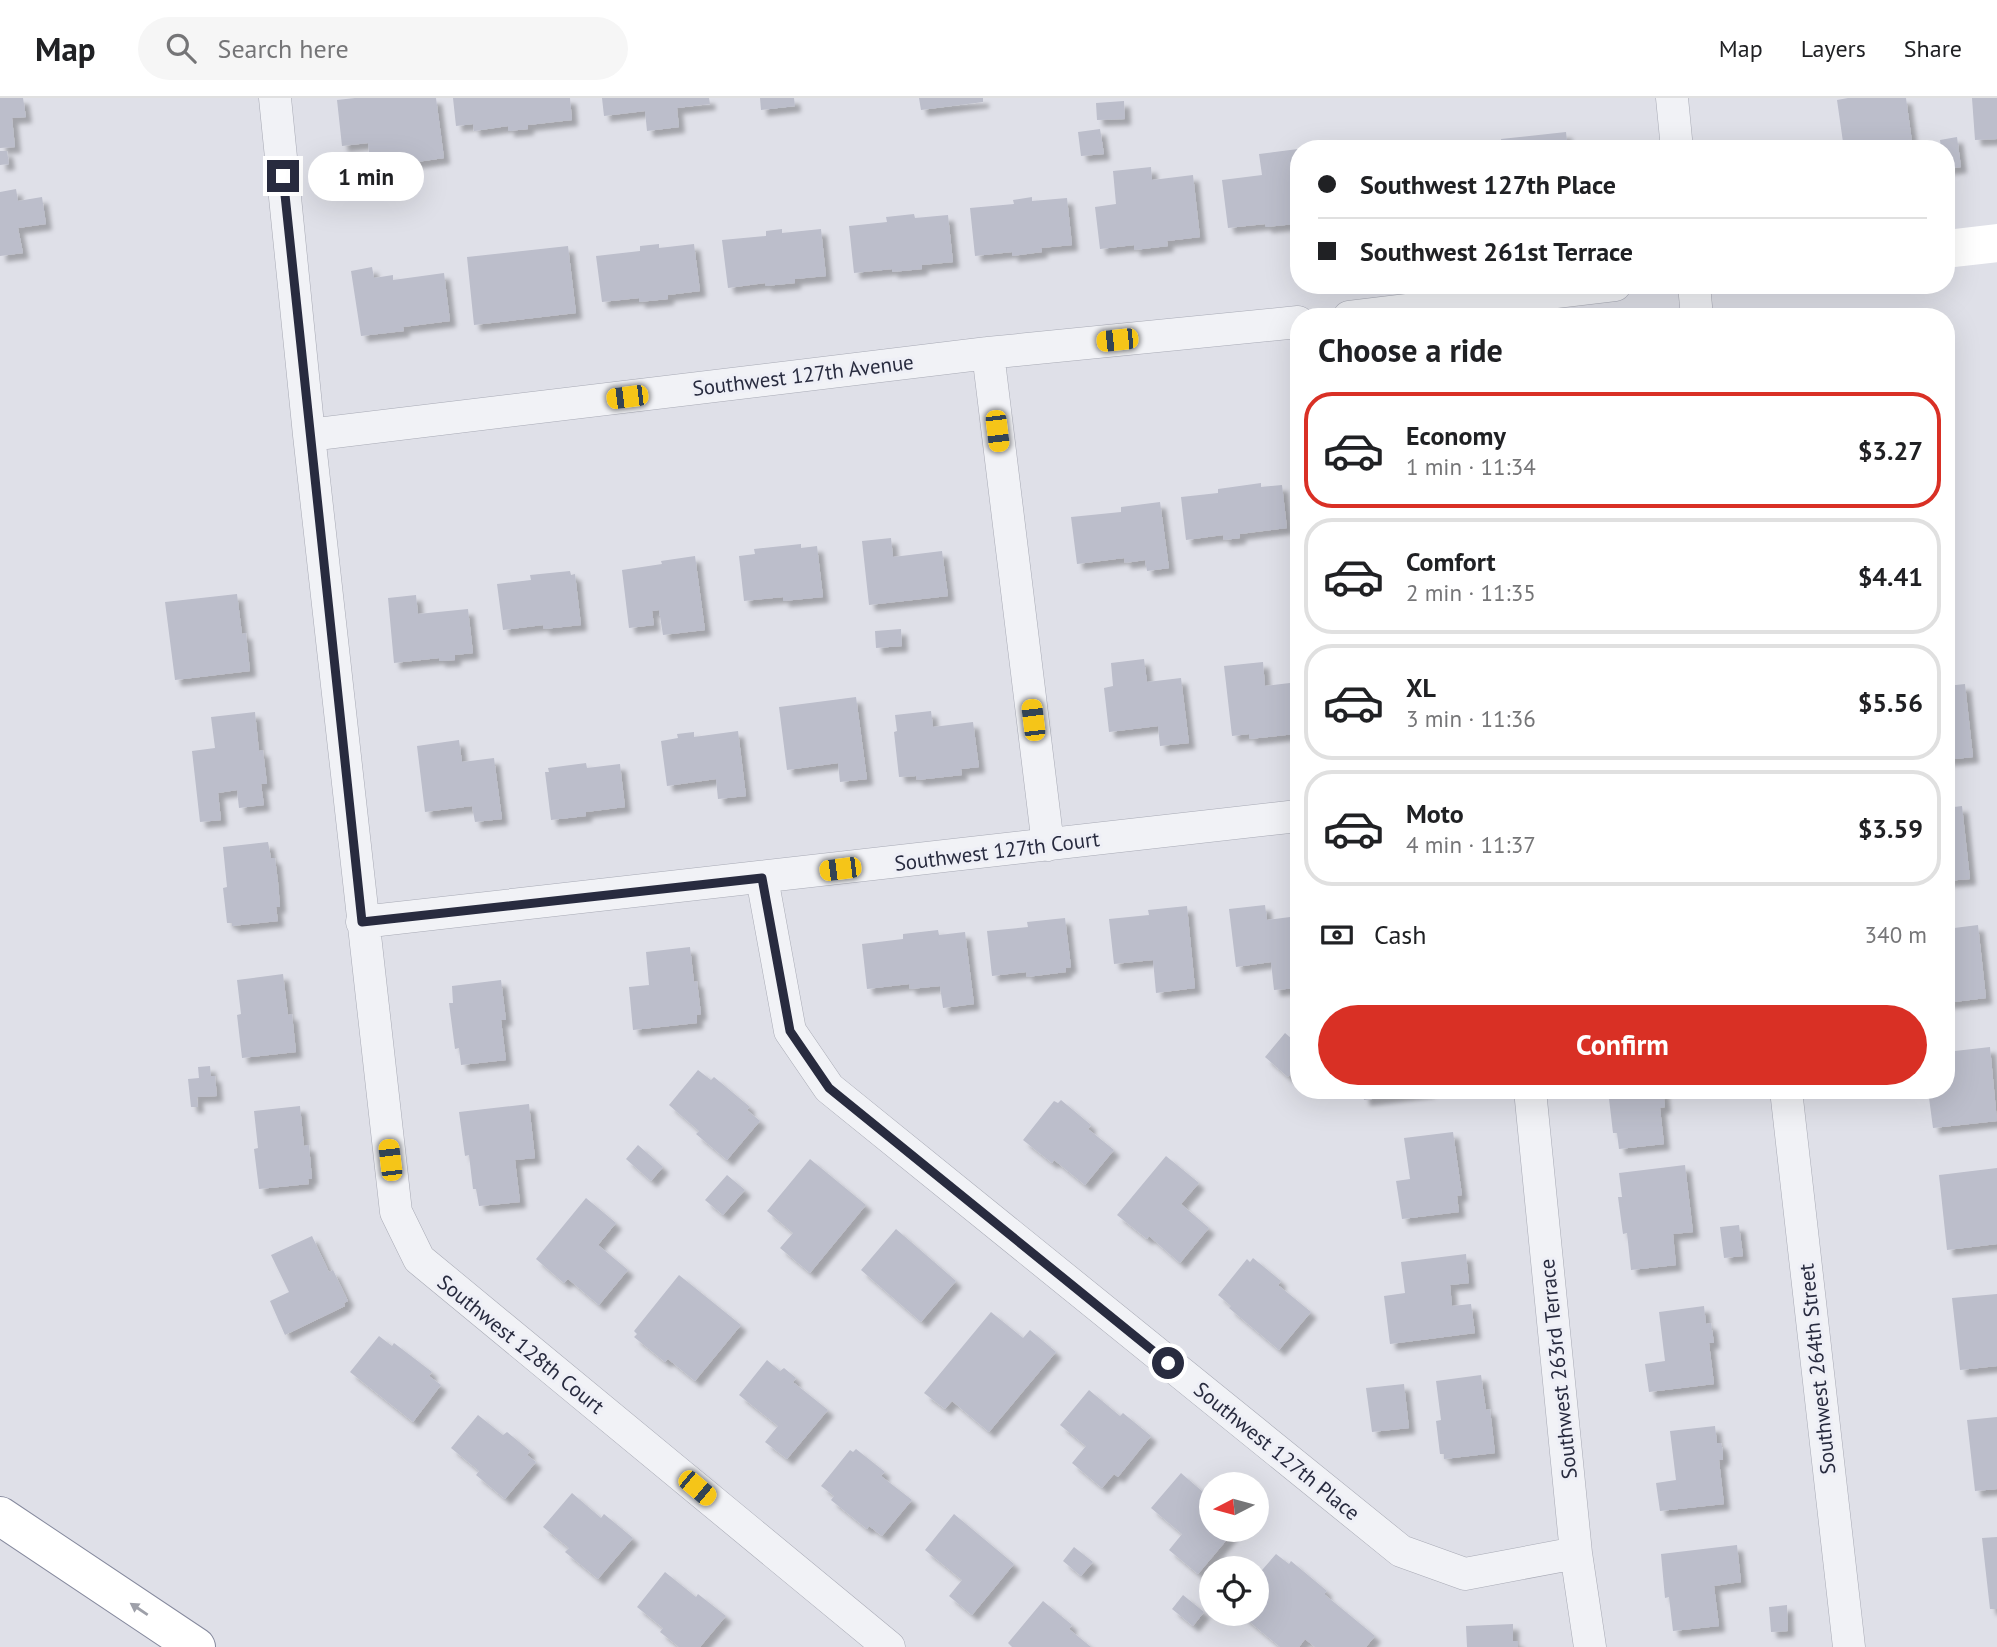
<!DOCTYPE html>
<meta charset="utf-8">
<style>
:root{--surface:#fff;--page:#f6f6f6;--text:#202124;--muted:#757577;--line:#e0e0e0;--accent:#d93025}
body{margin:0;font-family:"PT Sans",sans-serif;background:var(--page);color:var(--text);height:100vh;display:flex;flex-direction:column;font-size:26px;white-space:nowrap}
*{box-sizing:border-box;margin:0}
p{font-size:23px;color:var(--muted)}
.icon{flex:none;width:38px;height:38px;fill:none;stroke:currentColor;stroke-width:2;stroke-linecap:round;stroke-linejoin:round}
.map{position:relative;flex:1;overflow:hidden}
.drawer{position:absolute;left:1290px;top:210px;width:665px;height:791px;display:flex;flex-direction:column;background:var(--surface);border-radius:28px;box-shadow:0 7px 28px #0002}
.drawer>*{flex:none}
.guide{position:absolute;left:1290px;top:42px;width:665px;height:154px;border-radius:28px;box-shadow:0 7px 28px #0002;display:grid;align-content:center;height:154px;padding:0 28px;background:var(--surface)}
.needle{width:46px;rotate:264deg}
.fabs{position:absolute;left:1199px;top:1374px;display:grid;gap:14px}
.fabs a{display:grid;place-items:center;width:70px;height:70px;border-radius:50%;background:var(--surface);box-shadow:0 7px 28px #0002;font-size:35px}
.end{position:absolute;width:32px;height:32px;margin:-16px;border:9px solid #282b3f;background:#fff;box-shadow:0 0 0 4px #fff}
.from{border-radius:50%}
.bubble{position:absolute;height:49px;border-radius:24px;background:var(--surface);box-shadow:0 7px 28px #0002;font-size:23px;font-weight:700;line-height:49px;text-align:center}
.car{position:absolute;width:21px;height:42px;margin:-21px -10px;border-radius:9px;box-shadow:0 0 5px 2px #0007;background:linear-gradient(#f5c518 24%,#345 0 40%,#f5c518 0 76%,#345 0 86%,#f5c518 0)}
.guide b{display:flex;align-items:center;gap:24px;height:66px;font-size:26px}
.guide b+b{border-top:2px solid var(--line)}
.guide i{width:18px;height:18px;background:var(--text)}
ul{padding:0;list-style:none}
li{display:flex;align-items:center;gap:21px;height:116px;margin:0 14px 10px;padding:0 14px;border:4px solid var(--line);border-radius:28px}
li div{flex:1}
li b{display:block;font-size:26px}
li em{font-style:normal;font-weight:700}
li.current{border-color:var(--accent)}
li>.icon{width:63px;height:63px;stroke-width:1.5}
h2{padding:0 28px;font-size:32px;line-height:84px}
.pay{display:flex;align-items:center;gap:18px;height:77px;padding:0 28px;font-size:26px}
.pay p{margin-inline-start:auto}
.cta{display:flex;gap:14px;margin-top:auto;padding:14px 28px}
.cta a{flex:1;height:80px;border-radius:42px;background:var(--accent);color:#fff;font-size:28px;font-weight:700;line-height:80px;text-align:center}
header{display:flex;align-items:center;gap:42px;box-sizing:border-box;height:98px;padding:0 35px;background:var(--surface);border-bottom:2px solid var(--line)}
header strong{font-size:33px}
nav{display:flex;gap:38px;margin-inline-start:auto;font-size:24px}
.search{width:490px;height:63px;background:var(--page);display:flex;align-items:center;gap:18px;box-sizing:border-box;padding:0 24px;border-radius:38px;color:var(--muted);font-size:26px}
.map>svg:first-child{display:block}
.building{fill:#bcbecb;filter:url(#shadow)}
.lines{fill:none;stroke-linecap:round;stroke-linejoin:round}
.street-casing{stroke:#a8aab5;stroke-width:33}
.highway-casing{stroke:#868a9e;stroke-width:40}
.street{stroke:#f1f2f6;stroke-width:32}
.secondary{stroke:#fff;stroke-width:38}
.highway{stroke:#fff;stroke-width:38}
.oneway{fill:#9ea0a9}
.route{stroke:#282b3f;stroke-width:9}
.labels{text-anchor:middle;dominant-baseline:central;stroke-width:6;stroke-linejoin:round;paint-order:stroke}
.street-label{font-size:21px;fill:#282b3f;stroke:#eeeff6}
</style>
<header>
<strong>Map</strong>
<div class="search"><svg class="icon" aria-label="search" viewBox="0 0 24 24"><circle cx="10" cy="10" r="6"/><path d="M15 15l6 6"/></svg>Search here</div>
<nav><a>Map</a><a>Layers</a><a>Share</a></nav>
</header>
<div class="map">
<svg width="1997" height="1549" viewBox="0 0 1997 1549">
<defs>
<filter id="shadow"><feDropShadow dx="6" dy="6" stdDeviation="2" flood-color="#0004"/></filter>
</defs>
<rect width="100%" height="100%" fill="#dfe0e8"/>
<!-- building -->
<path class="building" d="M 0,0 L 23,0 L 26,19 L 12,20 L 15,49 L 0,50 Z
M 355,0 L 436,0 L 444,60 L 410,65 L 409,59 L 370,64 L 368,45 L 342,48 L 337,2 Z
M 453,0 L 570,0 L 572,22 L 528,27 L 528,31 L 508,33 L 508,28 L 474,33 L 473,26 L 456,28 Z
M 602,0 L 709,0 L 710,6 L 677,10 L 679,29 L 647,33 L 645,13 L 604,18 Z
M 760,0 L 794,0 L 795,8 L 761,12 Z
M 919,0 L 983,0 L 983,4 L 921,12 Z
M 1848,0 L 1906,0 L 1913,51 L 1844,51 L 1837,2 Z
M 1972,0 L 1997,0 L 1997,41 L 1975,42 Z
M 1124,3 L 1125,21 L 1097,22 L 1096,5 Z
M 1100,31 L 1104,56 L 1081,58 L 1078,34 Z
M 1566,34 L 1568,51 L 1502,51 L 1501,41 Z
M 1957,39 L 1961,69 L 1946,71 L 1946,51 L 1941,51 L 1940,42 Z
M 1298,51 L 1298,121 L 1295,122 L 1295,126 L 1266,129 L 1265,126 L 1228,130 L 1222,82 L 1262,77 L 1259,56 Z
M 0,53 L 7,53 L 9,66 L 0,67 Z
M 1151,69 L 1152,82 L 1193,77 L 1200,139 L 1167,143 L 1168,148 L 1134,152 L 1134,147 L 1100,151 L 1095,109 L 1116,106 L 1113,73 Z
M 16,91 L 18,103 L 42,99 L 46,126 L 18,130 L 23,155 L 0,158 L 0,94 Z
M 1032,99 L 1032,103 L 1067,100 L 1072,147 L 1041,150 L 1042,154 L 1012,158 L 1012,154 L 975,158 L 970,110 L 1014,106 L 1013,102 Z
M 914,116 L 915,120 L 948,117 L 953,164 L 922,167 L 922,171 L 892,174 L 892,171 L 854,175 L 849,128 L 887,124 L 886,119 Z
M 782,131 L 782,135 L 821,131 L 826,178 L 795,181 L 795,185 L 766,188 L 765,185 L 728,190 L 722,142 L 766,138 L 766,133 Z
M 659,146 L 659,150 L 694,146 L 700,193 L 668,197 L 668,201 L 639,204 L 639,200 L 602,204 L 596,158 L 640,153 L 640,148 Z
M 568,148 L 576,215 L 474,227 L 467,159 Z
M 372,169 L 374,180 L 393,177 L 393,182 L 444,175 L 450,223 L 403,229 L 404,233 L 361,238 L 351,173 Z
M 1261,385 L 1261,389 L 1282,387 L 1287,430 L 1240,436 L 1240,440 L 1224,442 L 1223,437 L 1186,442 L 1181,399 L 1218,395 L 1218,391 Z
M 1160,404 L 1169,470 L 1147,473 L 1145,462 L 1125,465 L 1124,460 L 1077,466 L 1071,419 L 1121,414 L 1121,409 Z
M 891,440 L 893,459 L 942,453 L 948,498 L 869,507 L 862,443 Z
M 801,446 L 801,450 L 817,448 L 823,499 L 783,503 L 783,499 L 744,503 L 739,458 L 755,456 L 754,451 Z
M 695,458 L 705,532 L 663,537 L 659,512 L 652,513 L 654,527 L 629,530 L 622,472 L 662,466 L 661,463 Z
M 570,473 L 571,477 L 575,476 L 581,527 L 544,531 L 543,527 L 503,532 L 497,486 L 531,482 L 530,477 Z
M 237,496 L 242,536 L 246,535 L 250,573 L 175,582 L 165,504 Z
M 416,497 L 418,516 L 468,511 L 473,555 L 455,557 L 455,562 L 439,563 L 439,560 L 394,565 L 388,500 Z
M 901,531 L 902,548 L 876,550 L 875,533 Z
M 1144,561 L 1147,584 L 1181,580 L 1189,645 L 1160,648 L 1158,628 L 1109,634 L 1104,590 L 1113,588 L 1111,565 Z
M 1263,564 L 1265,588 L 1298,584 L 1298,630 L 1294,631 L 1295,636 L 1249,641 L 1249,636 L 1232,638 L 1224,568 Z
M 1965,586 L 1973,659 L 1946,662 L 1946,588 Z
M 856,599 L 867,681 L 840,684 L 838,665 L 787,672 L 779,609 Z
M 931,613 L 933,629 L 973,624 L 979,669 L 961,671 L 962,677 L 917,682 L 916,678 L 899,679 L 894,634 L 897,633 L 895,617 Z
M 255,614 L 259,653 L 263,652 L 267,686 L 261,686 L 264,707 L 239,710 L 237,692 L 218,695 L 221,722 L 200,724 L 192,653 L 215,650 L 211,619 Z
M 738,633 L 746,698 L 718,701 L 716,681 L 667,688 L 661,643 L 678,640 L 677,636 L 694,634 L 694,639 Z
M 459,642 L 462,664 L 494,660 L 502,721 L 475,724 L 472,708 L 425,714 L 417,648 Z
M 586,665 L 587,670 L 620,666 L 625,709 L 586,714 L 586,718 L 551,722 L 545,674 L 549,674 L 548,670 Z
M 1962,708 L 1970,781 L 1946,783 L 1946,710 Z
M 268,744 L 271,760 L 275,760 L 278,784 L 280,809 L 276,809 L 278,823 L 232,828 L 232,825 L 227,825 L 223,790 L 227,789 L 223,749 Z
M 1265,807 L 1267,822 L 1298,818 L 1298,890 L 1274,892 L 1271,864 L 1236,869 L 1229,811 Z
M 1187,808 L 1195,890 L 1156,895 L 1153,862 L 1114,866 L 1109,821 L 1149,817 L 1148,812 Z
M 1065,820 L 1071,869 L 1066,870 L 1066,874 L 1027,879 L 1026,874 L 992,878 L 987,833 L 1028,829 L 1027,824 Z
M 1978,827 L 1986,900 L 1946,905 L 1946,831 Z
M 938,832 L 939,837 L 965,834 L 974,906 L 943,910 L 940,888 L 910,891 L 909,886 L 867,891 L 862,846 L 903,841 L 903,836 Z
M 690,849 L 694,884 L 697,883 L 701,916 L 697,917 L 697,925 L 633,932 L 629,889 L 649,887 L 646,854 Z
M 283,876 L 288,917 L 292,916 L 296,954 L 242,960 L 237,917 L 241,916 L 237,882 Z
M 501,882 L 506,922 L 501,922 L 506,962 L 461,967 L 459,950 L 455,951 L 449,905 L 453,905 L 452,888 Z
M 1285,935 L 1298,946 L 1298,967 L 1288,979 L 1265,959 Z
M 1990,949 L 1997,1023 L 1933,1030 L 1928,992 L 1946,992 L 1946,954 Z
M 210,968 L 211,978 L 215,978 L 217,998 L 197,999 L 198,1009 L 191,1009 L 188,981 L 199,980 L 198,969 Z
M 698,972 L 711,982 L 714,979 L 750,1009 L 747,1012 L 760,1023 L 727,1062 L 696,1036 L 699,1033 L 669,1007 Z
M 1362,992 L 1429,992 L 1429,994 L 1364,1002 Z
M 1608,992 L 1663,992 L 1665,1009 L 1660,1010 L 1664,1046 L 1619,1051 L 1617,1035 L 1613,1035 Z
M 1061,1002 L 1091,1027 L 1088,1031 L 1114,1052 L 1085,1087 L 1054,1062 L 1052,1065 L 1023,1042 L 1054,1003 L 1058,1005 Z
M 529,1006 L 535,1060 L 515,1062 L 520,1104 L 479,1108 L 476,1091 L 473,1091 L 469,1057 L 465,1058 L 459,1014 Z
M 300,1008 L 304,1048 L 309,1047 L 312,1081 L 308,1081 L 309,1086 L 259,1091 L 254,1051 L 258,1050 L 254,1013 Z
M 1453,1034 L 1462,1097 L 1457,1098 L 1459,1114 L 1402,1121 L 1396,1083 L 1410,1081 L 1404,1040 Z
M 638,1047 L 663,1069 L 651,1083 L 626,1061 Z
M 1166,1058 L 1199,1085 L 1181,1106 L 1209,1130 L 1180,1165 L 1149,1138 L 1147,1141 L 1117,1117 Z
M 810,1061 L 866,1107 L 810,1175 L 780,1150 L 793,1135 L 767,1113 Z
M 1685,1067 L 1693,1134 L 1673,1136 L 1676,1167 L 1631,1172 L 1627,1135 L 1623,1136 L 1618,1099 L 1622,1099 L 1619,1075 Z
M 1997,1070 L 1997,1146 L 1947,1152 L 1939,1077 Z
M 727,1077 L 745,1092 L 723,1117 L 705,1102 Z
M 586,1100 L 616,1125 L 598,1147 L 628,1172 L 599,1207 L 568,1181 L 564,1185 L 536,1161 Z
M 1739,1127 L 1743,1158 L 1724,1160 L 1720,1129 Z
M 896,1131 L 956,1183 L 921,1224 L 861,1172 Z
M 312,1138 L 329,1174 L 333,1172 L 348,1203 L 344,1205 L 345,1208 L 285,1237 L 270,1203 L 289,1194 L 271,1157 Z
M 1466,1156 L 1469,1185 L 1450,1187 L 1452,1208 L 1471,1206 L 1475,1235 L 1390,1246 L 1384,1198 L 1405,1195 L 1401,1164 Z
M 1253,1160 L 1281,1183 L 1278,1187 L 1311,1214 L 1279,1252 L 1229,1210 L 1231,1208 L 1218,1197 L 1247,1161 L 1250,1164 Z
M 679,1177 L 741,1227 L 695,1283 L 668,1261 L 665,1264 L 634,1239 L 637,1236 L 634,1233 Z
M 1997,1196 L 1997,1268 L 1960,1272 L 1952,1200 Z
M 1704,1208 L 1706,1226 L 1711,1225 L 1714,1245 L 1709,1245 L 1714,1286 L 1649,1294 L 1645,1266 L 1665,1263 L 1659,1214 Z
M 991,1214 L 1023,1240 L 1030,1232 L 1056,1254 L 989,1334 L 952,1303 L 945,1311 L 924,1295 Z
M 379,1238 L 392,1248 L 394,1245 L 432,1274 L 429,1278 L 441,1287 L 413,1324 L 350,1274 Z
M 767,1262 L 780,1273 L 784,1270 L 796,1280 L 793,1284 L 828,1312 L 787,1361 L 765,1344 L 778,1328 L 739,1297 Z
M 1481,1277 L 1486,1312 L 1490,1311 L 1495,1355 L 1444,1361 L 1444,1356 L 1440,1356 L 1436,1323 L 1441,1322 L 1436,1283 Z
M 1404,1286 L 1409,1330 L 1372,1334 L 1366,1290 Z
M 1089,1292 L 1120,1318 L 1123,1315 L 1151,1338 L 1118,1379 L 1114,1376 L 1102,1390 L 1072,1365 L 1086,1348 L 1060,1327 Z
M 478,1317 L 503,1337 L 507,1334 L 530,1353 L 527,1357 L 536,1364 L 505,1401 L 476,1377 L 479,1373 L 451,1350 Z
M 1997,1319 L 1997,1391 L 1975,1393 L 1967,1322 Z
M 1715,1328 L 1717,1345 L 1721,1345 L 1723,1353 L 1723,1362 L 1719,1362 L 1724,1406 L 1660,1413 L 1656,1385 L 1676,1382 L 1670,1333 Z
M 856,1351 L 885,1374 L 881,1378 L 912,1402 L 882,1438 L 869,1428 L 867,1431 L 831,1402 L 834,1398 L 821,1388 L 850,1352 L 853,1354 Z
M 1181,1375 L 1211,1401 L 1211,1432 L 1235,1432 L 1198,1476 L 1169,1452 L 1182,1436 L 1151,1410 Z
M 572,1395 L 601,1420 L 604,1416 L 633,1440 L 598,1481 L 565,1454 L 569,1450 L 543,1429 Z
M 954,1416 L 1014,1466 L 972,1517 L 949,1498 L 962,1482 L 925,1452 Z
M 1997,1439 L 1997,1511 L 1990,1511 L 1982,1440 Z
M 1737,1447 L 1741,1484 L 1714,1488 L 1719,1528 L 1673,1533 L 1669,1499 L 1665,1500 L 1661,1456 Z
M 1074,1449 L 1093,1464 L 1081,1478 L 1063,1463 Z
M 1276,1456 L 1289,1466 L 1291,1463 L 1327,1493 L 1324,1496 L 1375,1538 L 1366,1549 L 1315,1549 L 1305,1541 L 1299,1549 L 1280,1549 L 1240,1516 L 1256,1516 L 1256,1479 Z
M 665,1474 L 696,1499 L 698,1496 L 726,1518 L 700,1549 L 679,1549 L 660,1534 L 663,1530 L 637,1509 Z
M 1183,1497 L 1204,1514 L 1193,1528 L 1172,1511 Z
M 1043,1503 L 1072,1527 L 1069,1531 L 1091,1549 L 1012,1549 L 1008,1545 Z
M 1787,1507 L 1788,1533 L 1771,1534 L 1769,1509 Z
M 1513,1526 L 1513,1543 L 1518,1543 L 1518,1549 L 1467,1549 L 1466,1528 Z"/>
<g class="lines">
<defs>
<path id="street" d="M 275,0 L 309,337 L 396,1114 L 419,1161 L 889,1549
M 1672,0 L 1677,51
M 1694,187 L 1697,219
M 1349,219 L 1615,187
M 988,255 L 1048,747
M 309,337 L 988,255 L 1298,224
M 762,780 L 790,933 L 829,990 L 1401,1453 L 1465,1476 L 1576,1455
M 362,824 L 1298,718
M 1530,992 L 1576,1455 L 1590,1549
M 1786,992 L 1849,1549"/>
<path id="highway" d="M 0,1418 L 196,1549"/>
</defs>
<!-- street casing -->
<use href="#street" class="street-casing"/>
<!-- highway casing -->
<use href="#highway" class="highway-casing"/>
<!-- street -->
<use href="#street" class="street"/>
<!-- secondary -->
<path class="secondary" d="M 1946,151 L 1997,145"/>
<!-- highway -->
<use href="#highway" class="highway"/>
</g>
<!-- one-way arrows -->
<defs><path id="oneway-solid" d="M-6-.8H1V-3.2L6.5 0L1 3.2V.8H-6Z" transform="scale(1.75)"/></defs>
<use class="oneway" href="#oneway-solid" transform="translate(139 1511) rotate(-146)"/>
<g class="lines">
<!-- route -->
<path class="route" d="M 283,78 L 362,824 L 762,780 L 790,933 L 829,990 L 1168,1265"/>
</g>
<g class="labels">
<!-- street labels -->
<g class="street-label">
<text transform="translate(803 277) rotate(-7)">Southwest 127th Avenue</text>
<text transform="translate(997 753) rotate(-7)">Southwest 127th Court</text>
<text transform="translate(521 1246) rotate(39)">Southwest 128th Court</text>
<text transform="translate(1558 1271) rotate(-96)">Southwest 263rd Terrace</text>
<text transform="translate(1817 1271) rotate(-96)">Southwest 264th Street</text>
<text transform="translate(1277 1353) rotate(39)">Southwest 127th Place</text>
</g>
</g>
</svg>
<div class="fabs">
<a><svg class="needle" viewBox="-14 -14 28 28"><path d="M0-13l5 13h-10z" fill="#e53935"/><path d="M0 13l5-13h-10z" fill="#757577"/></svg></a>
<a><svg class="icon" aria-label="locate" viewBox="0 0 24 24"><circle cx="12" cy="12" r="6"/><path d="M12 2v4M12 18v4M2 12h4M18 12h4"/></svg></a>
</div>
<i class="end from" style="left:1168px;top:1265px"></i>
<i class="end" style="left:283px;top:78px"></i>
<div class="bubble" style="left:308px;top:54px;width:116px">1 min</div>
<i class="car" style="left:1117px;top:242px;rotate:264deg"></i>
<i class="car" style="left:627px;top:299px;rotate:263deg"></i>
<i class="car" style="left:997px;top:333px;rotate:173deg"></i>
<i class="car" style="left:1033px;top:622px;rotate:353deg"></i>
<i class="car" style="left:840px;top:771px;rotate:263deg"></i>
<i class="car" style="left:390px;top:1062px;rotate:353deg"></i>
<i class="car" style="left:697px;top:1390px;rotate:130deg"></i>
<div class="guide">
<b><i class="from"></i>Southwest 127th Place</b>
<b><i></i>Southwest 261st Terrace</b>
</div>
<section class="drawer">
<h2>Choose a ride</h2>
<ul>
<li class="current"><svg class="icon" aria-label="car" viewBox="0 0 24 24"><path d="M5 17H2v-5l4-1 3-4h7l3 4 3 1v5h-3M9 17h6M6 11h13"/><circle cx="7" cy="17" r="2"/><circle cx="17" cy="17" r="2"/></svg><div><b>Economy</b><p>1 min · 11:34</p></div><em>$3.27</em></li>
<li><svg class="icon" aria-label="car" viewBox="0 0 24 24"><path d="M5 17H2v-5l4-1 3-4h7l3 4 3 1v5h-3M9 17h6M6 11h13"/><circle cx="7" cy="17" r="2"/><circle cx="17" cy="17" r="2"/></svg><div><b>Comfort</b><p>2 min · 11:35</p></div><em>$4.41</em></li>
<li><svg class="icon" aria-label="car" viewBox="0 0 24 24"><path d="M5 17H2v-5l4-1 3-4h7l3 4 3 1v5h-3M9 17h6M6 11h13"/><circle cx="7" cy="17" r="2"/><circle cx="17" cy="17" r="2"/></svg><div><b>XL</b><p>3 min · 11:36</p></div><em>$5.56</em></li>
<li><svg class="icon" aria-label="car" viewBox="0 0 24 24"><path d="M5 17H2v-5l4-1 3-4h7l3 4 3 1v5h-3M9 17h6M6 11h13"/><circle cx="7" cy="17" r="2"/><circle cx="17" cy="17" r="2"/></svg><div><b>Moto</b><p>4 min · 11:37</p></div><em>$3.59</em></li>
</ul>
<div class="pay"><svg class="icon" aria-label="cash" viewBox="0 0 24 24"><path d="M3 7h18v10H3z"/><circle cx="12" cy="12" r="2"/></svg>Cash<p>340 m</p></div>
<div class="cta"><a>Confirm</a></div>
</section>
</div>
